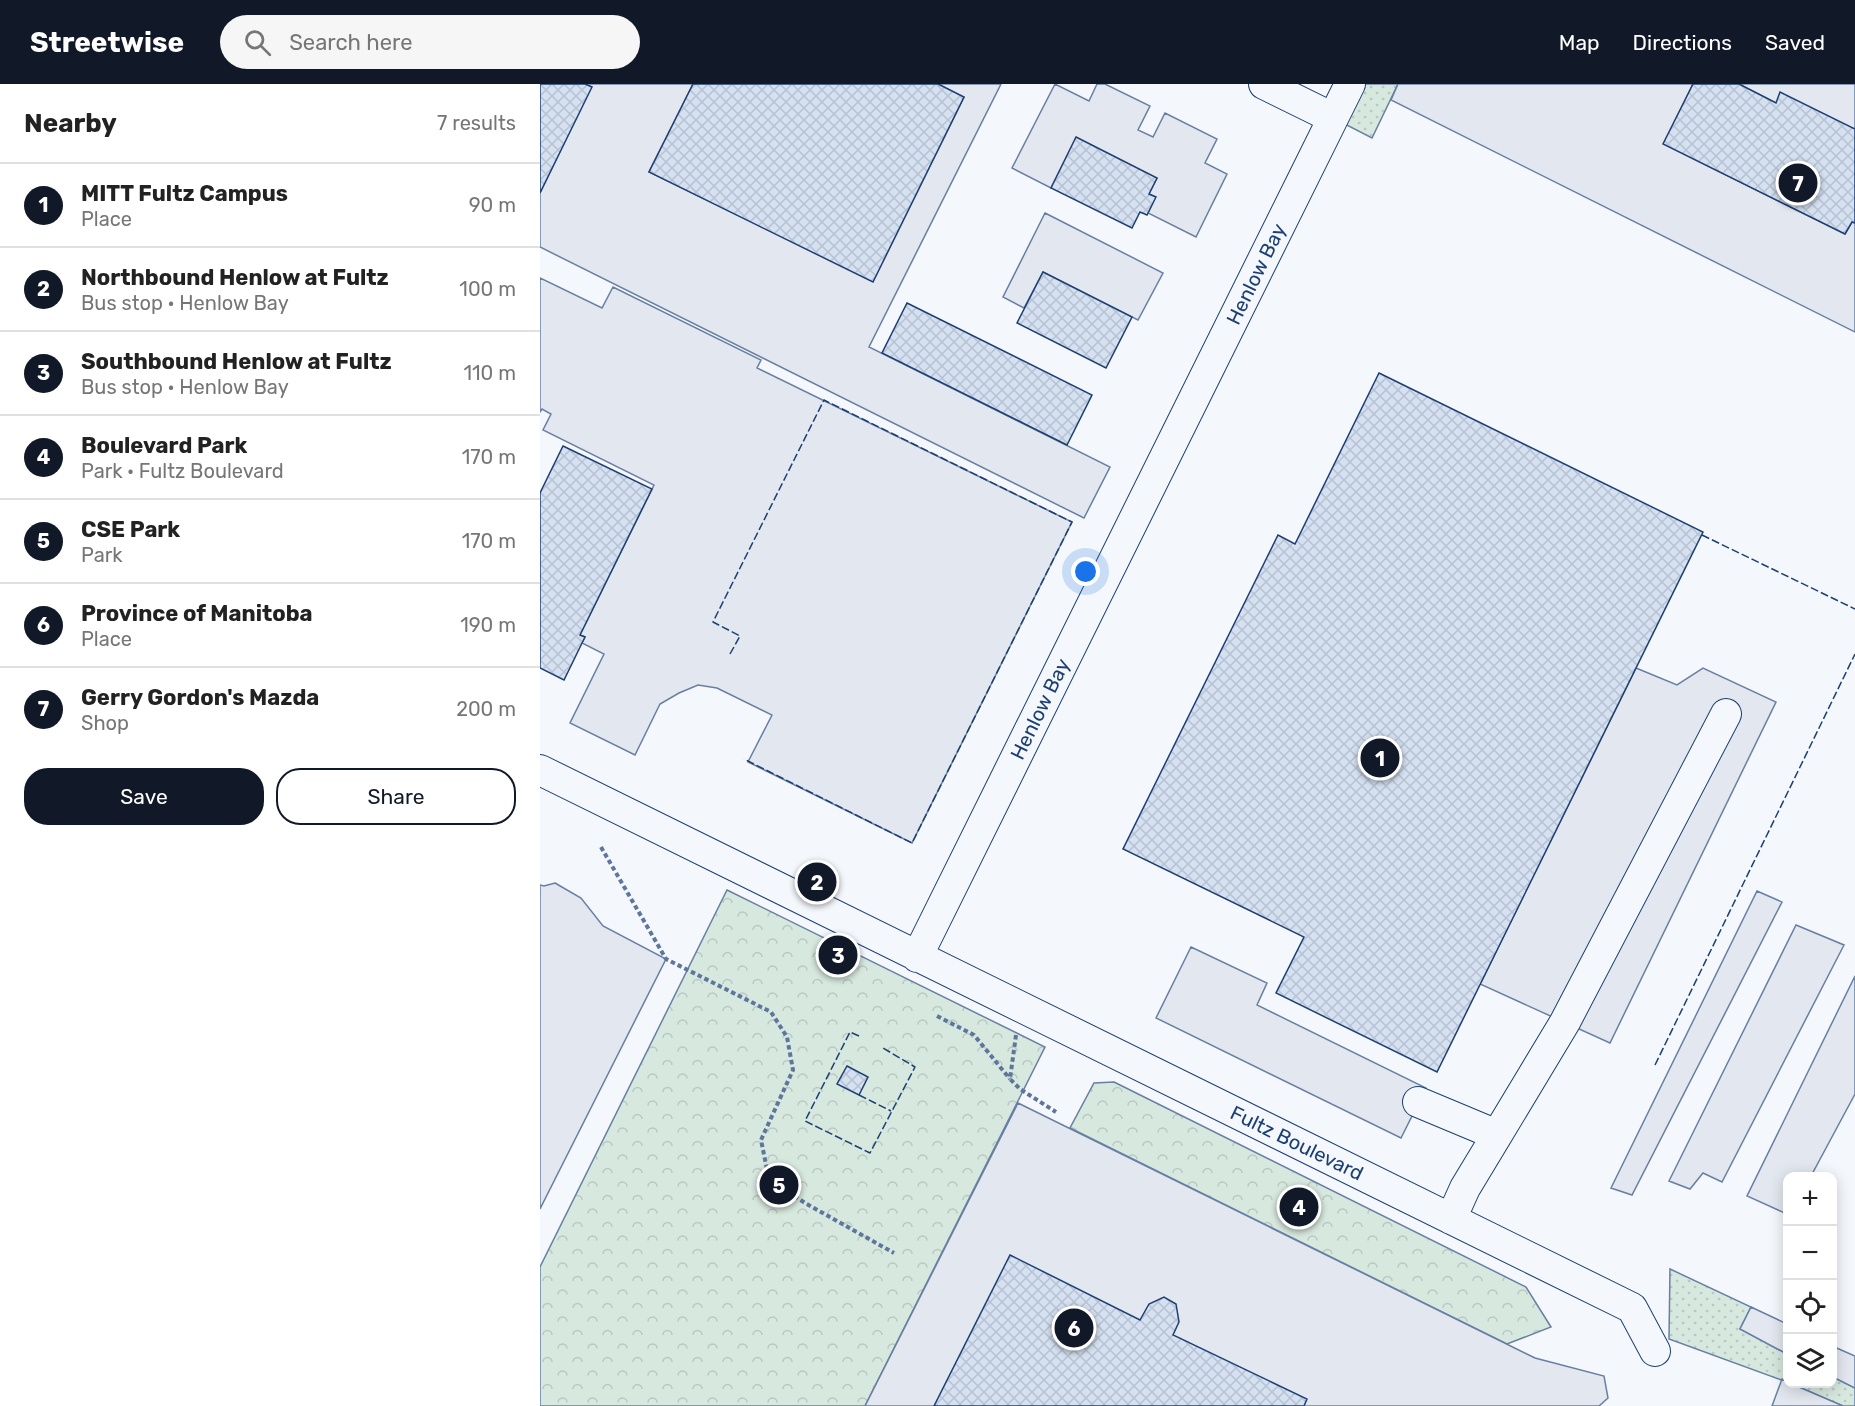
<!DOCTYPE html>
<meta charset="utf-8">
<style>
:root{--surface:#fff;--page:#f6f6f6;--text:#222;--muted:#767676;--line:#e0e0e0;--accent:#111827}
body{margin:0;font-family:Rubik,sans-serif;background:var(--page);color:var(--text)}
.controls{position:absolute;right:18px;bottom:18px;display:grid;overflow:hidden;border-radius:12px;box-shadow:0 3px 15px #0003}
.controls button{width:54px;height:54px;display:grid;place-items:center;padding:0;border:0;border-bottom:2px solid var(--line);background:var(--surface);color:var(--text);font:30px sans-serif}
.you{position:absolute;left:546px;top:488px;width:21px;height:21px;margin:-15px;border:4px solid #fff;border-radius:50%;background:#1a73e8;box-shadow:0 0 0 9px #1a73e833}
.badge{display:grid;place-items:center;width:39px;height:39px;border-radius:50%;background:var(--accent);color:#fff;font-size:20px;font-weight:700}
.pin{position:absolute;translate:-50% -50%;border:3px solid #fff;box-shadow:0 2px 6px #0006}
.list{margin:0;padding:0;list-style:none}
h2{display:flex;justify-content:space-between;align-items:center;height:78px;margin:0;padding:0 24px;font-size:26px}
h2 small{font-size:20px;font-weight:400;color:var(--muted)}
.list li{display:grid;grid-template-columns:39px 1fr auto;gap:18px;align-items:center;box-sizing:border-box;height:84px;padding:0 24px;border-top:2px solid var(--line)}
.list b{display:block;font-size:22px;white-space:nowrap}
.list p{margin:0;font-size:20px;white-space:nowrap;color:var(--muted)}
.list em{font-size:20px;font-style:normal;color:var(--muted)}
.actions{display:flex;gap:12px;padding:18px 24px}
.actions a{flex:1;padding:14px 0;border:2px solid var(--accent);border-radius:24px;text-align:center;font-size:21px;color:var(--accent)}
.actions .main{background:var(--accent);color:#fff}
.icon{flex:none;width:33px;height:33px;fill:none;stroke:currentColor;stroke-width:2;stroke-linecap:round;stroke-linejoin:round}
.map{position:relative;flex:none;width:1315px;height:1322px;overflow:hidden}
header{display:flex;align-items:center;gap:36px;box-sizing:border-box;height:84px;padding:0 30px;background:var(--accent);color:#fff}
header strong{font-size:28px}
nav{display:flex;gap:33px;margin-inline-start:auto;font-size:21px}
.search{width:420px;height:54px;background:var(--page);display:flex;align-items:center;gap:15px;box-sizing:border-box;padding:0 21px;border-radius:33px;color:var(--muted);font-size:22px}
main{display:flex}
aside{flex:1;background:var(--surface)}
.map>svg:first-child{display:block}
</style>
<header>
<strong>Streetwise</strong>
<div class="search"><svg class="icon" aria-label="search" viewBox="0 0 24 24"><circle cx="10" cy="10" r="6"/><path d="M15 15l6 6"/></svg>Search here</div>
<nav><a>Map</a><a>Directions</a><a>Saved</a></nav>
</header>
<main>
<aside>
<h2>Nearby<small>7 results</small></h2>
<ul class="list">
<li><span class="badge">1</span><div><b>MITT Fultz Campus</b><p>Place</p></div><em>90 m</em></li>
<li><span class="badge">2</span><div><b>Northbound Henlow at Fultz</b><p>Bus stop · Henlow Bay</p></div><em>100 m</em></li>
<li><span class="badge">3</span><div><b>Southbound Henlow at Fultz</b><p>Bus stop · Henlow Bay</p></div><em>110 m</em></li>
<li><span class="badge">4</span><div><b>Boulevard Park</b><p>Park · Fultz Boulevard</p></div><em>170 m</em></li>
<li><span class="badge">5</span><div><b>CSE Park</b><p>Park</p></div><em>170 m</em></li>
<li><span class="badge">6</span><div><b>Province of Manitoba</b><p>Place</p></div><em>190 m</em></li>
<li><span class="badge">7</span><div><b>Gerry Gordon's Mazda</b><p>Shop</p></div><em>200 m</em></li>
</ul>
<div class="actions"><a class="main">Save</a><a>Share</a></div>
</aside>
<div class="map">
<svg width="1315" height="1322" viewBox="0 0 1315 1322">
<defs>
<pattern id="grass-dots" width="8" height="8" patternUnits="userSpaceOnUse" patternTransform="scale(1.5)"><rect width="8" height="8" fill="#d7e8df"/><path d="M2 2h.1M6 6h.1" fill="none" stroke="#b8c8c3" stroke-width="1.8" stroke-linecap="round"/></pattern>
<pattern id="park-crowns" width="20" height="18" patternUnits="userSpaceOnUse" patternTransform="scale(1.5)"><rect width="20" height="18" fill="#d7e8df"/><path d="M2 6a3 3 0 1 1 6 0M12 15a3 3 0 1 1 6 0" fill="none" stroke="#b8c8c3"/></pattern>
<pattern id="building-cross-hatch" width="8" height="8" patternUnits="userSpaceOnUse" patternTransform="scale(1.5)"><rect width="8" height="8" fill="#d5e0f0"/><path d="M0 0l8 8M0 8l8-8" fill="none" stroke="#b6c1d1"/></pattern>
</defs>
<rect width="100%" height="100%" fill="#f4f7fb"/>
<!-- grass -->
<path fill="url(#grass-dots)" stroke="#687fa3" stroke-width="1.5" d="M 810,0 L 858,0 L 832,54 L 793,34 Z
M 1130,1185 L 1211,1223 L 1200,1245 L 1247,1270 L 1247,1298 L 1129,1255 Z
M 1293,1293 L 1315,1304 L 1315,1322 L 1303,1322 L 1252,1300 L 1292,1300 Z"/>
<!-- park -->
<path fill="url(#park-crowns)" stroke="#687fa3" stroke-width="1.5" d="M 187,806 L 505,963 L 325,1322 L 0,1322 L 0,1183 Z
M 574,998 L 986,1203 L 1011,1243 L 967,1260 L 530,1044 L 554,999 Z"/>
<!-- parking -->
<path fill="#e3e8f0" stroke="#687fa3" stroke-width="1.5" d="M 45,0 L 153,0 L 109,88 L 333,197 L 424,13 L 398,0 L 461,0 L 329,263 L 570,383 L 544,434 L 0,163 L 0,109 L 51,3 Z
M 515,0 L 549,17 L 557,0 L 565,0 L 610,22 L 598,46 L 613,53 L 625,29 L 677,55 L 665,79 L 687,90 L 656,153 L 608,129 L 615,113 L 609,110 L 617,94 L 537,54 L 511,104 L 472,84 Z
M 858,0 L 1153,0 L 1124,60 L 1305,150 L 1312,138 L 1315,139 L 1315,248 L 851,16 Z
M 1199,0 L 1315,0 L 1315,45 L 1236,19 Z
M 505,129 L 623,189 L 598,236 L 503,188 L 484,224 L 463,213 Z
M 0,194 L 62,224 L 73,203 L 221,276 L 217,284 L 532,438 L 372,759 L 208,678 L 232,631 L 177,604 L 158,601 L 139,609 L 120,620 L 95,671 L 30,639 L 64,570 L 42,559 L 45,553 L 40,551 L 114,401 L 3,346 L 11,330 L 2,325 L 0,328 Z
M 1096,584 L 1137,601 L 1163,584 L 1236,618 L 1070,959 L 940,900 Z
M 15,799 L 41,814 L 63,842 L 126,875 L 0,1125 L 0,801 L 4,802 Z
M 1217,807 L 1242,818 L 1092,1111 L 1071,1104 Z
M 1256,841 L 1304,861 L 1182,1098 L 1163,1089 L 1150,1105 L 1129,1097 Z
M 651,863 L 727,899 L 717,921 L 886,1004 L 861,1054 L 616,934 Z
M 1315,892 L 1315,1010 L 1271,1092 L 1248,1092 L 1247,1130 L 1207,1112 Z
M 478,1019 L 995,1274 L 1064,1292 L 1068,1314 L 1059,1322 L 325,1322 Z
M 1211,1223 L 1247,1240 L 1247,1270 L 1200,1245 Z
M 1292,1262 L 1315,1272 L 1315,1304 L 1293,1293 Z
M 1242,1295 L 1247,1298 L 1248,1300 L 1252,1300 L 1303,1322 L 1232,1322 Z"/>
<!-- building -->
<path fill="url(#building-cross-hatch)" stroke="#1d3f73" stroke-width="1.5" d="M 0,0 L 45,0 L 52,3 L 0,109 Z
M 153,0 L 398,0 L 424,13 L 333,198 L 109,88 Z
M 1153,0 L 1199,0 L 1236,19 L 1240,8 L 1315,45 L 1315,139 L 1312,138 L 1305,150 L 1123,60 Z
M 536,53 L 617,94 L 609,110 L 616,113 L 607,131 L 600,128 L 592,144 L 511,104 Z
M 503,188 L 592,233 L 566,284 L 477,239 Z
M 367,219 L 552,311 L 527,361 L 342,269 Z
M 839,289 L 1163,448 L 897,988 L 736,909 L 764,853 L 583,765 L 738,451 L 755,460 Z
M 23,362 L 112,405 L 40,551 L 45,553 L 24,596 L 0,584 L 0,409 Z
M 307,982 L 328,993 L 319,1011 L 297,1000 Z
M 470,1171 L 600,1236 L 609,1220 L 624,1213 L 636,1220 L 639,1238 L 633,1251 L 767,1315 L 764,1322 L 394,1322 Z"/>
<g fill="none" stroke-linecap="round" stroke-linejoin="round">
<!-- minor casing -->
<g stroke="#1d3f73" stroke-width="32">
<path id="minor" d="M 724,0 L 793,34
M 0,686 L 1092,1224 L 1115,1267
M 377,873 L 810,0
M 878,1018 L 957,1051 L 925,1104 L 911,1135
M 957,1051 L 1025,938 L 1186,630"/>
</g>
<!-- path -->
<path stroke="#5e769c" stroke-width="4" stroke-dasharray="4.5 3" stroke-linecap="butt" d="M 61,763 L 126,875 L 231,928 L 247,953 L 253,986 L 221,1056 L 229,1095 L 265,1119 L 354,1169
M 397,932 L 434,951 L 470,995
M 476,951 L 470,995 L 480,1005 L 516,1028"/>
<!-- minor -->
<use href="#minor" stroke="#f4f7fb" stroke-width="30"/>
<!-- fence -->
<path stroke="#1d3f73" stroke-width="1.5" stroke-dasharray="8 3" stroke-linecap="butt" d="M 1162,451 L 1315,525
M 190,570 L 200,552 L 173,538 L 284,316 L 532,438 L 372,759 L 204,675
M 319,952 L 310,948 L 265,1037 L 330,1069 L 375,983 L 343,964
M 1115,981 L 1315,570
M 319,1011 L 351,1027"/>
</g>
<g text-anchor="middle" stroke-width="4.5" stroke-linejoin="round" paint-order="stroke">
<!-- street labels -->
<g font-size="20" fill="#1d3f73" stroke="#f4f7fb">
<text transform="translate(716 190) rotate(-64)" y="7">Henlow Bay</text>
<text transform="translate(500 625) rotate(-64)" y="7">Henlow Bay</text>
<text transform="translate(757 1059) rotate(26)" y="7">Fultz Boulevard</text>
</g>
</g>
</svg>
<div class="controls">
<button>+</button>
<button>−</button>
<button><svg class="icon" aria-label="locate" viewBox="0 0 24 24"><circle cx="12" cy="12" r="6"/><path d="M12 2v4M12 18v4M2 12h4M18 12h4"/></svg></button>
<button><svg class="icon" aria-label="layers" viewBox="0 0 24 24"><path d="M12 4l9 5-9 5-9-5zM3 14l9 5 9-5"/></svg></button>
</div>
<div class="you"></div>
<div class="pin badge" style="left:840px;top:674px">1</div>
<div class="pin badge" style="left:277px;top:798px">2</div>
<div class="pin badge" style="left:298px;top:871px">3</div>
<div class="pin badge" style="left:759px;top:1123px">4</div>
<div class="pin badge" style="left:239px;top:1101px">5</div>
<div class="pin badge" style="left:534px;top:1244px">6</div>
<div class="pin badge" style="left:1258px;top:99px">7</div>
</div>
</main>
